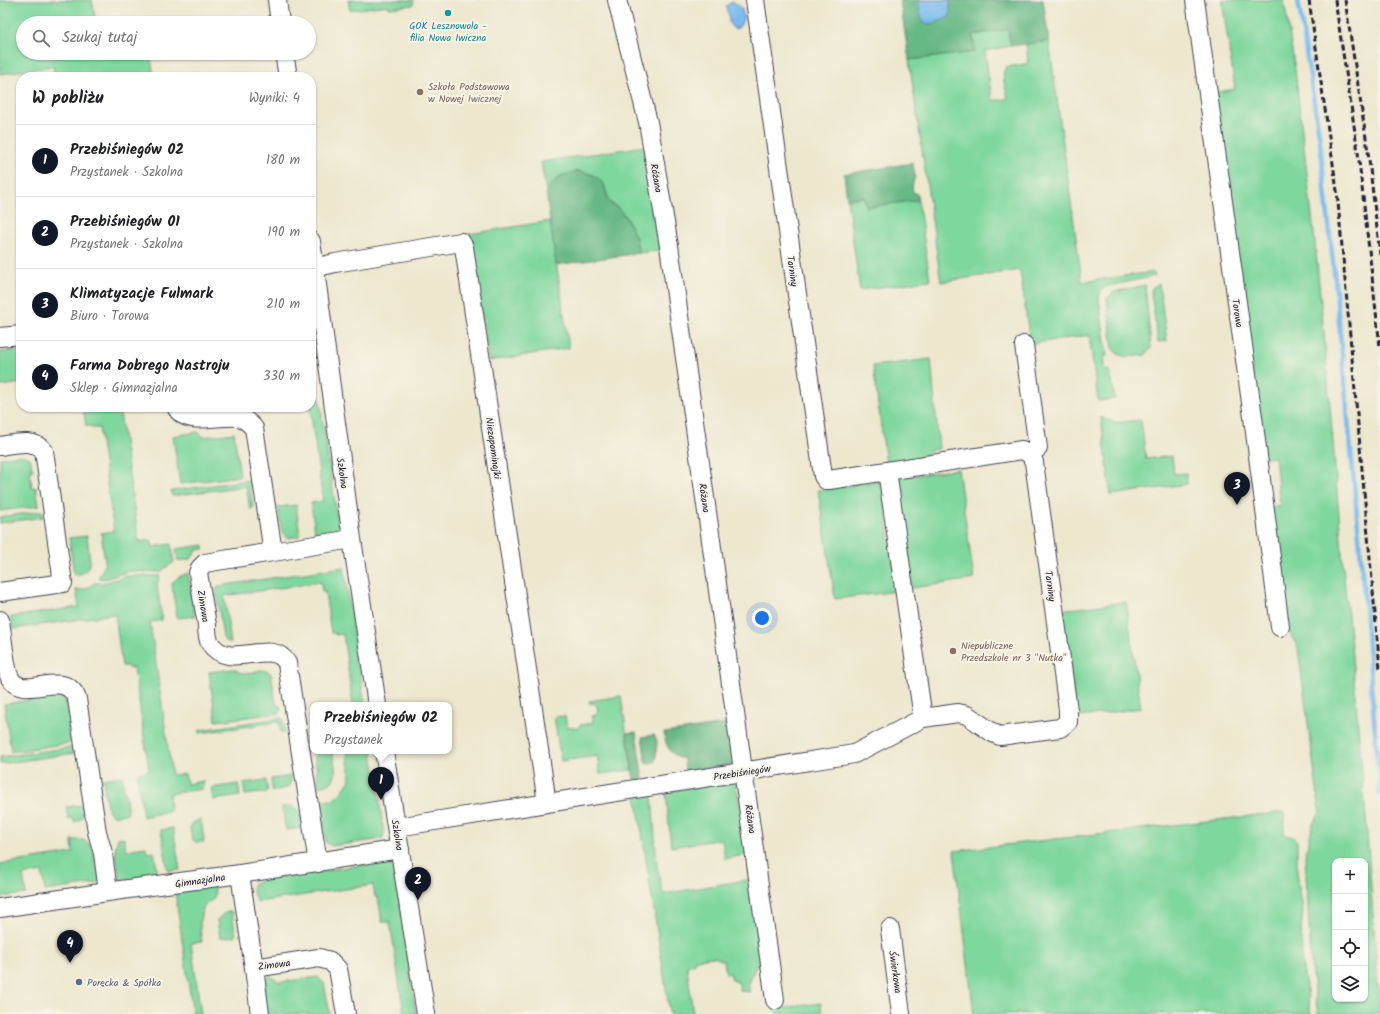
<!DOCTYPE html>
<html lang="pl">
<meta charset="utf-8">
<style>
:root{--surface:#fff;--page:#f6f6f6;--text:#202124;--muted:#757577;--line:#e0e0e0;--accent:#111827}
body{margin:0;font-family:Kalam,sans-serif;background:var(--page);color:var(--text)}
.controls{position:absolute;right:12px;bottom:12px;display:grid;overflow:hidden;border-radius:8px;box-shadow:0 1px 3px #0004}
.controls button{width:36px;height:36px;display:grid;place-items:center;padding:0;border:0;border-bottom:1px solid var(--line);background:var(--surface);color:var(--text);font:20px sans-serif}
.you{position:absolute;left:762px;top:618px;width:14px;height:14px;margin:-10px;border:3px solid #fff;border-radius:50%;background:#1a73e8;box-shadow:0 0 0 6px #1a73e833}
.badge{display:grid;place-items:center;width:26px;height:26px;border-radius:50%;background:var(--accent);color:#fff;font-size:13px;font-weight:700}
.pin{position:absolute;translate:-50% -33px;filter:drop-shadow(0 1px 2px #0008)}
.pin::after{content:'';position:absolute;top:21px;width:14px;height:12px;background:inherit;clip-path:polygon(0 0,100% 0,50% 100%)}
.popup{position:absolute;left:310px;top:702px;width:142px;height:52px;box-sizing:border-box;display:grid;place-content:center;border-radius:8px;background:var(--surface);filter:drop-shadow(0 1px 3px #0005);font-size:13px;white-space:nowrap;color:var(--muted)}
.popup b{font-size:15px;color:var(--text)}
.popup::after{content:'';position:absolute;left:50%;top:100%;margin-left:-8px;border:8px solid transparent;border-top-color:var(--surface)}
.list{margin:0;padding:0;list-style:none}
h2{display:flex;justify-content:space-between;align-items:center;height:52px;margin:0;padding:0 16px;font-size:17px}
h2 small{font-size:13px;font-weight:400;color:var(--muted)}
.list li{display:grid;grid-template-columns:26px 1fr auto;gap:12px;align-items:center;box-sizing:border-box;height:72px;padding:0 16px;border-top:1px solid var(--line)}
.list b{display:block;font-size:15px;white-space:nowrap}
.list p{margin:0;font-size:13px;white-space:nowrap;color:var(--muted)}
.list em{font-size:13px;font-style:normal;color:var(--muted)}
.icon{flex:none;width:22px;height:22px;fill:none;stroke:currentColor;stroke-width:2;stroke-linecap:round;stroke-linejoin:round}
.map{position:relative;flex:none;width:1380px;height:1014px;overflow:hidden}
.search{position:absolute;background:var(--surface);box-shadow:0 1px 3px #0004;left:16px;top:16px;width:300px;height:44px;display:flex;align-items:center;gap:10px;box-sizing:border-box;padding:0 14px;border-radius:22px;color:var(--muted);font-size:15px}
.panel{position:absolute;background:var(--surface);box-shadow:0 1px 3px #0004;left:16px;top:72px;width:300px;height:340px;border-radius:16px}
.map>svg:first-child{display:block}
</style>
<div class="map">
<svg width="1380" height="1014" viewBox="0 0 1380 1014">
<rect width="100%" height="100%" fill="#f7f3e8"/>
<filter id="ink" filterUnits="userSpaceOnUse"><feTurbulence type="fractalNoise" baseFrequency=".025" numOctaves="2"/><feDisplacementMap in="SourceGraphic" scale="8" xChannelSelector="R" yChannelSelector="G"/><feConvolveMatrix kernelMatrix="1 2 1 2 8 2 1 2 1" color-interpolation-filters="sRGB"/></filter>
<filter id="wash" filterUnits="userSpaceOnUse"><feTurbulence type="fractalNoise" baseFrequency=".012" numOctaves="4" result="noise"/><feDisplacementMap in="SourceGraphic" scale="16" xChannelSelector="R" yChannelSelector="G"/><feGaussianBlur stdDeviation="0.9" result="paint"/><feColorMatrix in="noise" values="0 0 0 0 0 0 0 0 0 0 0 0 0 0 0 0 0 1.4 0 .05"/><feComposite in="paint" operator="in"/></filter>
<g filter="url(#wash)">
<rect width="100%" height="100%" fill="#ede7cd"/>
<!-- green -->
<path fill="#7ed79c" stroke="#507c6c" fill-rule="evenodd" d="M 0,0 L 92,0 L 96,23 L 23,23 L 23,53 L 150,53 L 154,77 L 55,77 L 53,66 L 0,74 Z
M 348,0 L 414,0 L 413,5 L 389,8 L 388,5 L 350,10 Z
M 1222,0 L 1284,0 L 1295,70 L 1314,234 L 1324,334 L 1345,588 L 1351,645 L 1366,818 L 1380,1014 L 1318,1014 L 1312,976 L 1305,856 L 1313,824 L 1320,813 L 1298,648 L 1287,628 L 1271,507 L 1280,505 L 1275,457 L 1264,458 L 1213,93 L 1235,89 ZM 1335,861 L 1365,861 L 1365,999 L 1335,999 Z
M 1008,29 L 1011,46 L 985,51 L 992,100 L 1002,100 L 1008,98 C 1006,89 1000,75 1006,67 L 1026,64 L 1028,62 L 1026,44 L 1049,41 L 1082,282 L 1154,272 L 1155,276 L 1105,287 L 1100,292 L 1099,299 L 1107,356 L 1103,357 L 1105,371 L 1110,370 L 1115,399 L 1098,401 L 1089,335 L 1030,344 L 1020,270 L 941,282 L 909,60 L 975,52 L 972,35 Z
M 644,146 L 661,250 L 639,253 C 636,239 630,219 619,209 C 616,206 612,204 609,202 L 604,184 L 594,175 L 578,171 L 560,176 L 546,191 L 541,162 Z
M 864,197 L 866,207 L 918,200 L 930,280 L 860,290 L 847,199 Z
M 550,221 L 569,348 L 489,361 L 469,234 Z
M 1159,283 L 1167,341 L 1158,342 L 1151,293 L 1152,288 Z
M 1145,285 L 1151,348 L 1145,355 C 1133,356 1121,360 1113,349 L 1107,299 L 1114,292 Z
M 311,340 L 338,525 L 337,529 L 315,532 L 311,503 L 323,501 L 310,407 Z
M 21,350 L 21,383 L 0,386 L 0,352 Z
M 931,359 L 939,449 L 931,450 L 923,458 L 886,463 L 873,366 Z
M 83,407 L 119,407 L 139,542 L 151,540 L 153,547 L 171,544 L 174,562 L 164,569 L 161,572 L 130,571 L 104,579 L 98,578 L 104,567 L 105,561 L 101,533 L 114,531 L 99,428 L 92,428 L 92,426 L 86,426 Z
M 1101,417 C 1118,426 1123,421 1141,420 L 1146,459 L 1172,456 L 1174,474 L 1186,473 L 1187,484 L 1111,495 Z
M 198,432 L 204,437 L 234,433 L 240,476 L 180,484 L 173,436 Z
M 20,455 L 30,458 L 33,471 L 30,472 L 32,488 L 36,487 L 39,506 L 0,511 L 0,458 Z
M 958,469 L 974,579 L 912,588 L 895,478 Z
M 249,480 L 253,508 L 250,509 L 246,486 L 172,496 L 171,491 Z
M 882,480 L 897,591 L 835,599 L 818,490 Z
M 296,505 L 300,536 L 288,538 L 282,533 L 278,507 Z
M 42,511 L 43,517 L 0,523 L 0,517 Z
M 87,536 L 90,562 C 88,571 83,574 74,575 L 69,538 Z
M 204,545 L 204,549 L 196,550 L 191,559 L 178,561 L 176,549 Z
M 344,567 L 365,705 L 353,705 L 343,634 L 335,635 L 336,633 L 331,633 L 325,592 L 322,592 L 321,582 L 224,596 L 231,643 L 225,641 L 223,637 L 216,590 L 219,586 Z
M 188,573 L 195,616 L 177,618 L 172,584 C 176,577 181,576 188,573 Z
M 128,576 L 160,576 L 157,585 L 162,620 L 150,622 L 172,775 L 185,774 L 187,784 L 203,781 L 203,786 L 202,789 L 169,794 L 170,811 L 143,817 L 137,774 L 149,770 L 134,668 L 128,668 L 127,666 L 122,666 L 115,614 L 13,629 L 11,617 L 79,607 L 76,590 L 86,589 L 94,583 L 103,583 Z
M 1126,602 L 1141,708 L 1080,717 L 1076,713 L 1061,610 Z
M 234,669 C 236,670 240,673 243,673 C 253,675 262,665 271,674 L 276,704 L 281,707 L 280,713 L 216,721 L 209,672 Z
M 60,696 L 66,700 L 67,703 L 73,736 L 69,743 L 11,752 L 4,704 Z
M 621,696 L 632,770 L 600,774 L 597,756 L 561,761 L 554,717 L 565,716 L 567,727 C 571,727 574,729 578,728 L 580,725 L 593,723 L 592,716 L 596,715 L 598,712 L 597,706 L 594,703 L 590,704 L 589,701 Z
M 279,718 L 283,719 L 285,732 L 281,732 L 279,722 L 200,733 L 200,730 Z
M 74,747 L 75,753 L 0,764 L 0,757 Z
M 314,751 L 332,751 C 335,769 342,783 319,787 Z
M 347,751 L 372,751 L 384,833 L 382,839 L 332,846 L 326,843 L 321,801 L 333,800 L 340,794 L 349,782 L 350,777 Z
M 122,776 L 128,813 C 123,814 116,817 111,814 C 106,810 104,786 103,779 Z
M 291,776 L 291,782 L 287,788 L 272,791 L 271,779 Z
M 735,779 L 749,854 L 725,859 L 722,839 L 671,847 L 666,792 Z
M 266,780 L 268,792 L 245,795 L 243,783 Z
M 238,784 L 240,796 L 213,800 L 211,788 Z
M 636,795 L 652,795 L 657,866 L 663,894 L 752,879 L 762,955 L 748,983 L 750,992 L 740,991 L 739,983 L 732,980 L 730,973 L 726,974 L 724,961 L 714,957 L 695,959 L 695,963 L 687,966 L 693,1014 L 670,1014 Z
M 83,805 C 84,814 83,820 74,822 L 73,818 L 68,819 L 66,807 Z
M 290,806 C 303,811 302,815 304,828 L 286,830 L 282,807 Z
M 1284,812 L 1284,834 L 1293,837 L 1297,841 L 1297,872 L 1303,910 L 1301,928 L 1302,964 L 1311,1014 L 974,1014 L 954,851 Z
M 201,819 L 204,842 L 196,842 L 192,839 L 190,828 L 192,823 Z
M 173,828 L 180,870 L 168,871 L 161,830 Z
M 122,837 L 124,838 L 126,850 L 146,847 L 147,853 L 154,852 L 158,875 L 120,880 L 115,849 L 118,838 Z
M 72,840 L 83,840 L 92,846 L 100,883 L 45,891 L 42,872 L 23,875 L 26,894 L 0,897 L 0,864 L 73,853 Z
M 382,862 C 389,862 392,865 395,871 L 416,1014 L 404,1014 L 390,922 L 382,922 L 378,897 L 375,897 L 373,885 L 257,902 L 252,890 L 254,884 L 261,880 Z
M 214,886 C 217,904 211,896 204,907 C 198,917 200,931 202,942 L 191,943 L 201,1014 L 193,1014 L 175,892 Z
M 231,911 L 232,913 L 236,936 L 220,938 L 217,920 L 223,914 Z
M 271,976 L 279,982 L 318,977 L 324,983 L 330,1014 L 264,1014 L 259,979 Z
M 821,1003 L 822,1014 L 777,1014 L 776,1009 Z"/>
<!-- forest -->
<path fill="#66b884" stroke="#446d60" d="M 900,0 L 1043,0 L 1049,41 L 1011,46 L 1008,29 L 973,35 L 975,52 L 909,60 Z
M 913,163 L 915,178 C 912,183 912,187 913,192 L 917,194 L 918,200 L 866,207 L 864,197 L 847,199 L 844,174 Z
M 578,171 C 602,177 602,178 609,202 L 620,210 L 628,222 L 636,238 L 639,253 L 556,265 L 546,191 L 560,176 Z
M 731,723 L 737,764 L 685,772 L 684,759 C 671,757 665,745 664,733 Z
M 636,732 L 643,779 L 634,781 L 627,733 Z
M 654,735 L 657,741 L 656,759 L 654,762 L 646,764 L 642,737 Z"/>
<!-- water -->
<path fill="#7abbef" stroke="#4e6e95" d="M 919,0 L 950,0 L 950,17 L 932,24 L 923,23 L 919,9 Z
M 732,2 C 744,4 747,20 738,28 L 734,29 L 729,23 L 729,14 L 727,12 L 726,6 Z"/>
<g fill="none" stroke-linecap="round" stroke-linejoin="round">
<!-- stream -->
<path stroke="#7abbef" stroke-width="4.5" d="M 1298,0 L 1319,134 L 1335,280 L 1362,569 L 1380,794"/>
</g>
</g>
<g filter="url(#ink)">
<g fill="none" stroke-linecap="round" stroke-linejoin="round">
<!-- minor casing -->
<g stroke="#404051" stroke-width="20">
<path id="minor" d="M 277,0 L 280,23
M 617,0 L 648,122 L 669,246 L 708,519 L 775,1000
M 1195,0 L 1253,417 L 1280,627
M 284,53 L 288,77
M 311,241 L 352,539 L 377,705
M 314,268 L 335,263 L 461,242 L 464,247 L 547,803
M 0,337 L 21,335
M 1024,345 L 1038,448 L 1030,454
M 176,407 C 187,429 223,412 242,418 C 246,420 250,424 254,428 L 273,552 L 205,563 L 200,568 L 198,573 C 201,590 204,607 207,625 C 207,630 207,638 210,643 C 229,673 272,636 287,663 L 318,863
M 0,446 C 14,444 34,438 44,451 L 63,583 L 0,592
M 887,471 L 923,718
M 273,552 L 352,539
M 0,620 C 2,633 5,668 10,678 C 23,703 65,666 77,699 L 97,832 L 103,853 L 108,892
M 384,751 L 426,1014
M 397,827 L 854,754 L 923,718 L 958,713 L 967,715 L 993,733 L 1000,736 L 1060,728 L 1068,722 L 1068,710 L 1034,462 L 1030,454 L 1022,450 L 829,480 L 826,480 L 823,476 L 755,0
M 240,874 L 254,968 L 319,958 L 330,961 L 338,969 L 346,1014
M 0,908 L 121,890 L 240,874 L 400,849
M 890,929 L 901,1014
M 254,968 L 260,1014"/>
</g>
<!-- minor -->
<use href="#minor" stroke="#fff" stroke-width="18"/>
<!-- rail -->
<path stroke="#22223b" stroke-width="3" stroke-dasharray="6 3" stroke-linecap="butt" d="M 1309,0 L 1337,191 L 1380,669
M 1335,0 L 1358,152 L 1380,347
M 1345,0 L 1368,151 L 1380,255"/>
</g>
</g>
<!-- markers -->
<circle fill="#0f9aa8" stroke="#f7f3e8" stroke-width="1.5" cx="448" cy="13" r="4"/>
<g fill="#8d6e63" stroke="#f7f3e8" stroke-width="1.5">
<circle cx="420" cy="92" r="4"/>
<circle cx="953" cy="651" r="4"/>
</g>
<circle fill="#5c6f8a" stroke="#f7f3e8" stroke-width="1.5" cx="79" cy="982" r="4"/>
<g text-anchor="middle" stroke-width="4" stroke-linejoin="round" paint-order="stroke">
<!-- culture labels -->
<g font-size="10" fill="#0d838f" stroke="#f7f3e8">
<text x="448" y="29">GOK Lesznowola -<tspan x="448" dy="12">filia Nowa Iwiczna</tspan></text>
</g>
<!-- education labels -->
<g font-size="10" fill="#785e54" stroke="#f7f3e8" text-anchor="start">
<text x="428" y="90">Szkoła Podstawowa<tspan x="428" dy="12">w Nowej Iwicznej</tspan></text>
<text x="961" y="649">Niepubliczne<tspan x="961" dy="12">Przedszkole nr 3 "Nutka"</tspan></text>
</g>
<!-- street labels -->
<g font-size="10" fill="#22223b" stroke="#f7f3e8">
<text transform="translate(657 178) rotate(80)" y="4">Różana</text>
<text transform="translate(793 271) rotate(82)" y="4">Tarniny</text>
<text transform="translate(1238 313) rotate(82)" y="4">Torowa</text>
<text transform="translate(494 448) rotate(82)" y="4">Niezapominajki</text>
<text transform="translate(343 473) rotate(82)" y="4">Szkolna</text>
<text transform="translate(705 498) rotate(82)" y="4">Różana</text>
<text transform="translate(1051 586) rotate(82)" y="4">Tarniny</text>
<text transform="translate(204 606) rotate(81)" y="4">Zimowa</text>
<text transform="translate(742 772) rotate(-9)" y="4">Przebiśniegów</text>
<text transform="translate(751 819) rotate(82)" y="4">Różana</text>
<text transform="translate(398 835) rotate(81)" y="4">Szkolna</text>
<text transform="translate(200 880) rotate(-8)" y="4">Gimnazjalna</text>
<text transform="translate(274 964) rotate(-7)" y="4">Zimowa</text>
<text transform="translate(896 972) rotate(82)" y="4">Świerkowa</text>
</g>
<!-- service labels -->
<g font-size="10" fill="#4e5e75" stroke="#f7f3e8" text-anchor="start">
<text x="87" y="986">Poręcka &amp; Spółka</text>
</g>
</g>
</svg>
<div class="controls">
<button>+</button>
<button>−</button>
<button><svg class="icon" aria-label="locate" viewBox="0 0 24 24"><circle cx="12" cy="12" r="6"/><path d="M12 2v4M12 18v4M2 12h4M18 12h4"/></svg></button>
<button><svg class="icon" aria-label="layers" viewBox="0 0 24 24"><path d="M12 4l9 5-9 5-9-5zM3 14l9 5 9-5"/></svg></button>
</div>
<div class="you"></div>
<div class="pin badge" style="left:381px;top:800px">1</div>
<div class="popup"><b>Przebiśniegów 02</b>Przystanek</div>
<div class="pin badge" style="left:418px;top:900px">2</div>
<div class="pin badge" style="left:1237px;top:505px">3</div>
<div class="pin badge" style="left:70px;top:963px">4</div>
<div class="search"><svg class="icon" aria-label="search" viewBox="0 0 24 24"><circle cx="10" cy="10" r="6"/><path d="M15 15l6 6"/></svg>Szukaj tutaj</div>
<section class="panel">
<h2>W pobliżu<small>Wyniki: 4</small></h2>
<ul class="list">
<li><span class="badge">1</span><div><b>Przebiśniegów 02</b><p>Przystanek · Szkolna</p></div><em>180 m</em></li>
<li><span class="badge">2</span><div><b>Przebiśniegów 01</b><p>Przystanek · Szkolna</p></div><em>190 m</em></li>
<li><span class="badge">3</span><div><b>Klimatyzacje Fulmark</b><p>Biuro · Torowa</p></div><em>210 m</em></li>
<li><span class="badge">4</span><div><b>Farma Dobrego Nastroju</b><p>Sklep · Gimnazjalna</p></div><em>330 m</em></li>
</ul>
</section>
</div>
